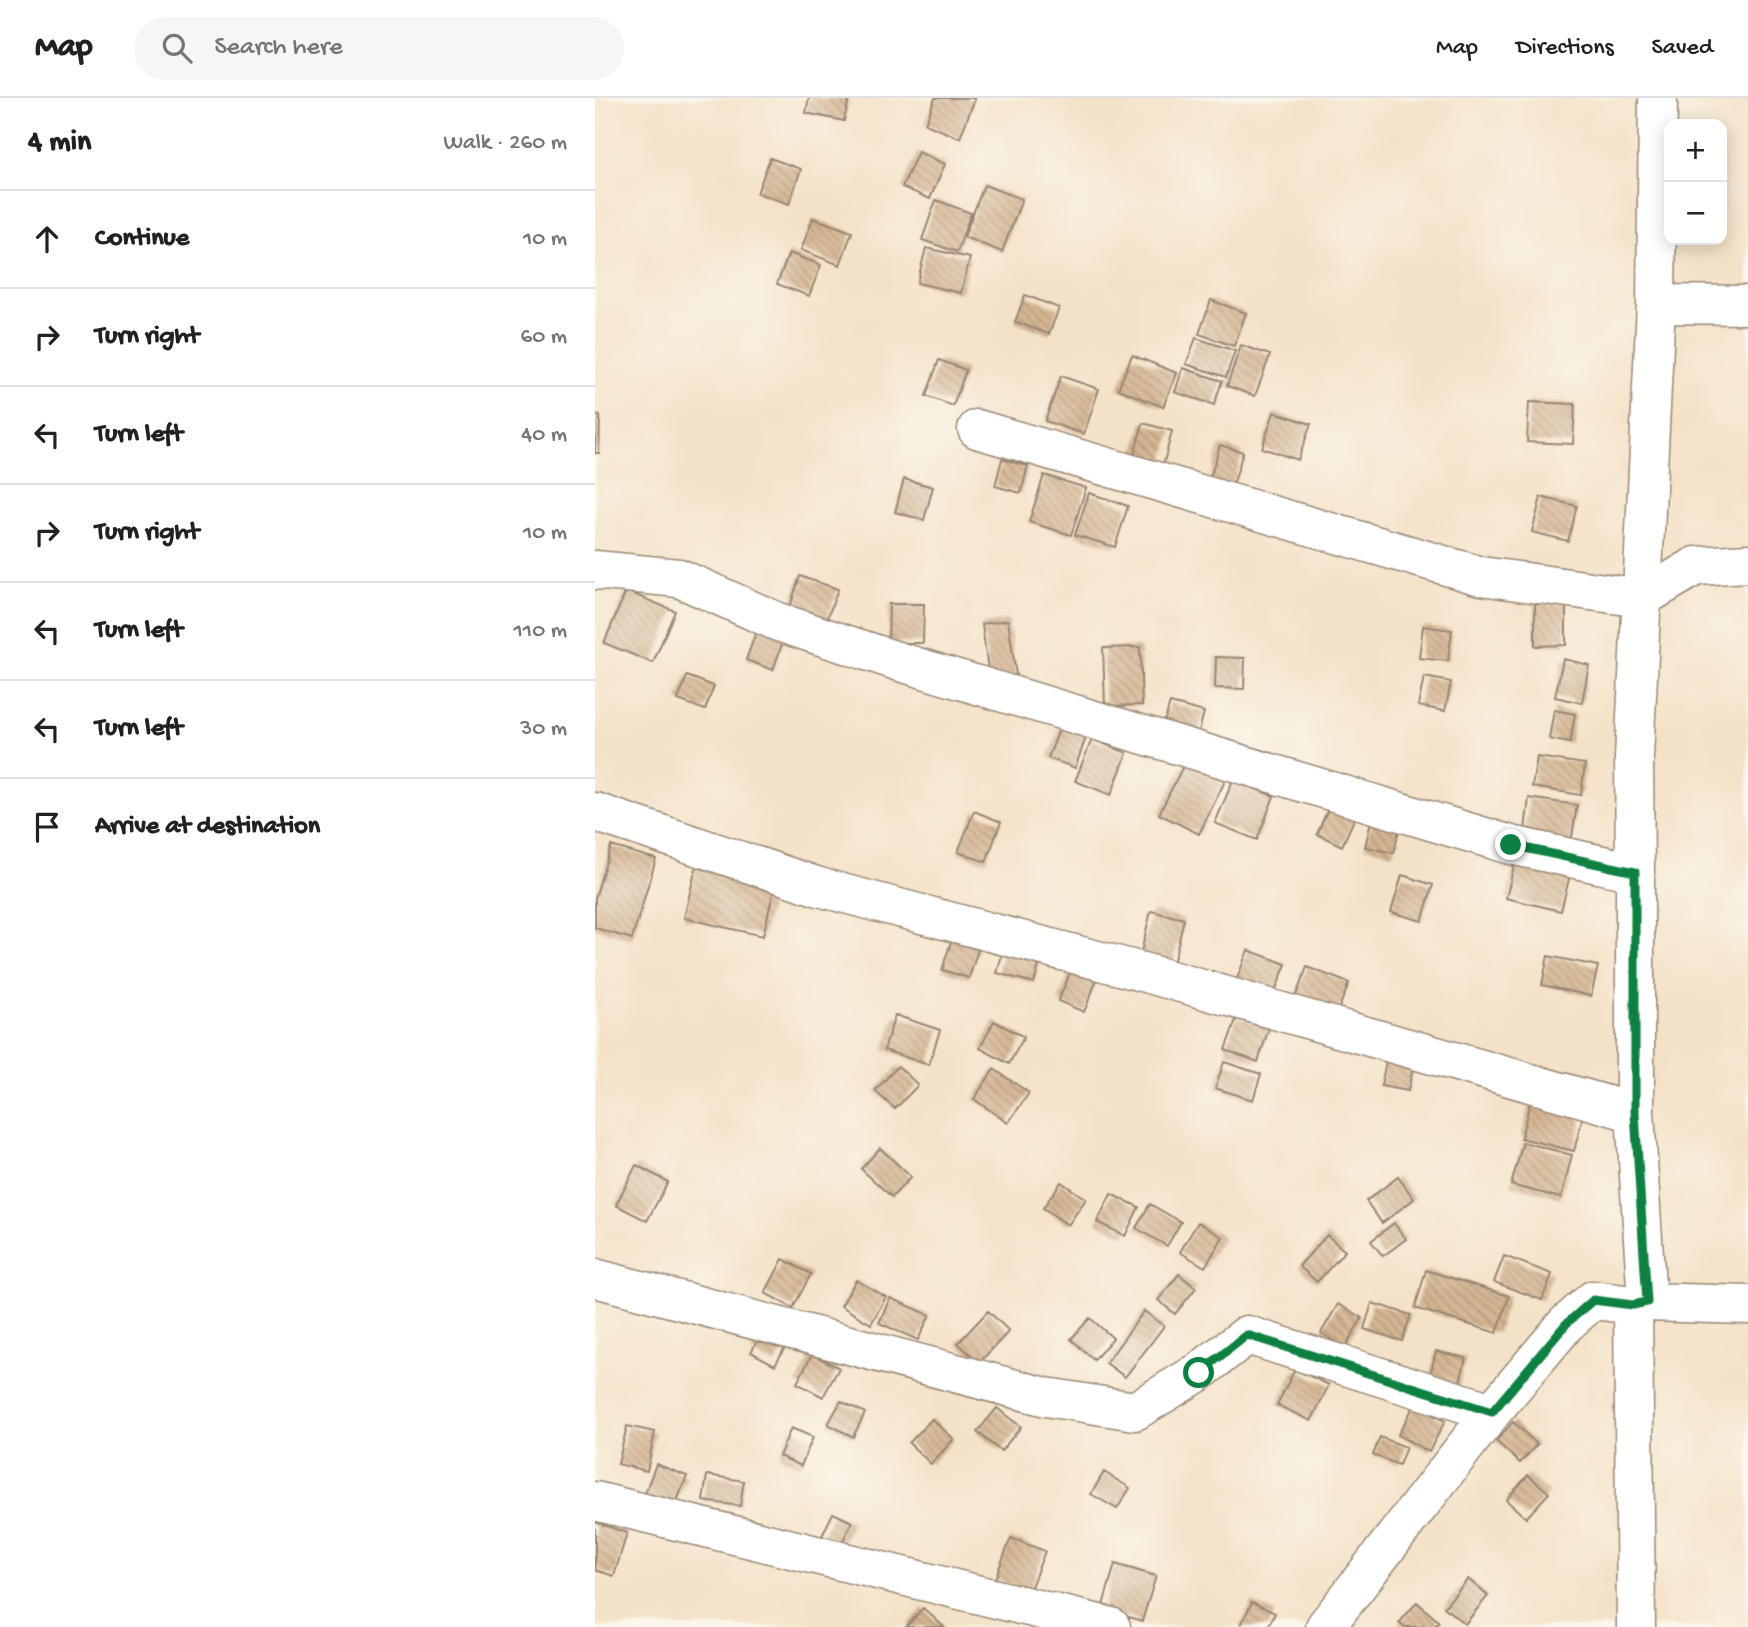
<!DOCTYPE html>
<meta charset="utf-8">
<style>
:root{--surface:#fff;--page:#f6f6f6;--text:#202124;--muted:#757577;--line:#e0e0e0}
body{margin:0;font-family:"Gochi Hand",sans-serif;background:var(--page);color:var(--text)}
.controls{position:absolute;right:21px;top:21px;display:grid;overflow:hidden;border-radius:14px;box-shadow:0 4px 18px #0003}
.controls button{width:63px;height:63px;display:grid;place-items:center;padding:0;border:0;border-bottom:2px solid var(--line);background:var(--surface);color:var(--text);font:35px sans-serif}
.stop{position:absolute;width:21px;height:21px;margin:-16px;border:5px solid #0b8043;border-radius:50%;background:#fff}
.stop.end{background:#0b8043;border-color:#fff;box-shadow:0 2px 7px #0008}
.list{margin:0;padding:0;list-style:none}
h2{display:flex;justify-content:space-between;align-items:center;height:91px;margin:0;padding:0 28px;font-size:30px}
h2 small{font-size:23px;font-weight:400;color:var(--muted)}
.list li{display:grid;grid-template-columns:46px 1fr auto;gap:21px;align-items:center;box-sizing:border-box;height:98px;padding:0 28px;border-top:2px solid var(--line)}
.list b{display:block;font-size:26px;white-space:nowrap}
.list em{font-size:23px;font-style:normal;color:var(--muted)}
.icon{flex:none;width:38px;height:38px;fill:none;stroke:currentColor;stroke-width:2;stroke-linecap:round;stroke-linejoin:round}
.map{position:relative;flex:none;width:1153px;height:1529px;overflow:hidden}
header{display:flex;align-items:center;gap:42px;box-sizing:border-box;height:98px;padding:0 35px;background:var(--surface);border-bottom:2px solid var(--line)}
header strong{font-size:33px}
nav{display:flex;gap:38px;margin-inline-start:auto;font-size:24px}
.search{width:490px;height:63px;background:var(--page);display:flex;align-items:center;gap:18px;box-sizing:border-box;padding:0 24px;border-radius:38px;color:var(--muted);font-size:26px}
main{display:flex}
aside{flex:1;background:var(--surface)}
.map>svg:first-child{display:block}
</style>
<header>
<strong>Map</strong>
<div class="search"><svg class="icon" aria-label="search" viewBox="0 0 24 24"><circle cx="10" cy="10" r="6"/><path d="M15 15l6 6"/></svg>Search here</div>
<nav><a>Map</a><a>Directions</a><a>Saved</a></nav>
</header>
<main>
<aside>
<h2>4 min<small>Walk · 260 m</small></h2>
<ul class="list">
<li><svg class="icon" aria-label="ahead" viewBox="0 0 24 24"><path d="M12 20V5M6 11l6-6 6 6"/></svg><div><b>Continue</b></div><em>10 m</em></li>
<li><svg class="icon" aria-label="right" viewBox="0 0 24 24"><path d="M7 20v-9h11M14 6l5 5-5 5"/></svg><div><b>Turn right</b></div><em>60 m</em></li>
<li><svg class="icon" aria-label="left" viewBox="0 0 24 24"><path d="M17 20v-9H6M10 6l-5 5 5 5"/></svg><div><b>Turn left</b></div><em>40 m</em></li>
<li><svg class="icon" aria-label="right" viewBox="0 0 24 24"><path d="M7 20v-9h11M14 6l5 5-5 5"/></svg><div><b>Turn right</b></div><em>10 m</em></li>
<li><svg class="icon" aria-label="left" viewBox="0 0 24 24"><path d="M17 20v-9H6M10 6l-5 5 5 5"/></svg><div><b>Turn left</b></div><em>110 m</em></li>
<li><svg class="icon" aria-label="left" viewBox="0 0 24 24"><path d="M17 20v-9H6M10 6l-5 5 5 5"/></svg><div><b>Turn left</b></div><em>30 m</em></li>
<li><svg class="icon" aria-label="arrive" viewBox="0 0 24 24"><path d="M6 21V4h12l-3 4 3 4H6"/></svg><div><b>Arrive at destination</b></div></li>
</ul>
</aside>
<div class="map">
<svg width="1153" height="1529" viewBox="0 0 1153 1529">
<defs>
<pattern id="building-back-hatch" width="6" height="6" patternUnits="userSpaceOnUse" patternTransform="scale(1.75)"><rect width="6" height="6" fill="#d6b693"/><path d="M-1 5l2 2M0 0l6 6M5-1l2 2" fill="none" stroke="#af9477"/></pattern>
</defs>
<rect width="100%" height="100%" fill="#fbf7ec"/>
<filter id="ink" filterUnits="userSpaceOnUse"><feTurbulence type="fractalNoise" baseFrequency=".0143" numOctaves="2"/><feDisplacementMap in="SourceGraphic" scale="14" xChannelSelector="R" yChannelSelector="G"/><feConvolveMatrix kernelMatrix="1 2 1 2 8 2 1 2 1" color-interpolation-filters="sRGB"/></filter>
<filter id="wash" filterUnits="userSpaceOnUse"><feTurbulence type="fractalNoise" baseFrequency=".00686" numOctaves="4" result="noise"/><feDisplacementMap in="SourceGraphic" scale="28" xChannelSelector="R" yChannelSelector="G"/><feGaussianBlur stdDeviation="1.57" result="paint"/><feColorMatrix in="noise" values="0 0 0 0 0 0 0 0 0 0 0 0 0 0 0 0 0 1.4 0 .05"/><feComposite in="paint" operator="in"/></filter>
<g filter="url(#wash)">
<rect width="100%" height="100%" fill="#f4e2c8"/>
<g id="blocks">
<!-- building -->
<path fill="url(#building-back-hatch)" d="M 214,0 L 254,0 L 249,23 L 211,15 Z
M 340,0 L 380,0 L 365,40 L 330,26 Z
M 323,54 L 350,66 L 335,101 L 307,89 Z
M 175,60 L 206,71 L 194,106 L 162,95 Z
M 389,87 L 427,101 L 407,154 L 369,139 Z
M 341,102 L 376,115 L 362,154 L 327,142 Z
M 218,120 L 257,134 L 245,167 L 206,152 Z
M 331,150 L 375,160 L 366,195 L 322,185 Z
M 194,155 L 226,167 L 214,198 L 182,186 Z
M 430,197 L 464,210 L 454,236 L 420,224 Z
M 616,202 L 651,215 L 639,248 L 604,236 Z
M 601,240 L 640,253 L 631,279 L 591,266 Z
M 646,247 L 675,257 L 660,298 L 632,288 Z
M 537,257 L 582,275 L 568,309 L 523,291 Z
M 344,262 L 371,272 L 358,308 L 331,298 Z
M 588,270 L 627,283 L 619,307 L 580,294 Z
M 466,278 L 504,291 L 489,336 L 450,323 Z
M 934,304 L 980,306 L 978,346 L 932,344 Z
M 679,314 L 716,326 L 703,362 L 667,350 Z
M 0,317 L 5,318 L 4,355 L 0,355 Z
M 548,325 L 577,333 L 568,368 L 538,360 Z
M 625,347 L 648,354 L 636,395 L 613,387 Z
M 407,361 L 433,368 L 426,395 L 400,388 Z
M 449,377 L 491,390 L 476,437 L 434,424 Z
M 309,381 L 338,389 L 329,422 L 300,414 Z
M 494,395 L 533,408 L 520,449 L 480,437 Z
M 946,399 L 982,408 L 973,443 L 937,434 Z
M 205,478 L 243,491 L 232,521 L 195,508 Z
M 31,493 L 80,513 L 58,565 L 9,545 Z
M 971,505 L 971,547 L 940,548 L 940,506 Z
M 294,506 L 329,506 L 328,545 L 293,545 Z
M 413,522 L 421,577 L 394,580 L 387,526 Z
M 828,528 L 857,532 L 853,563 L 824,560 Z
M 163,529 L 190,538 L 178,572 L 151,562 Z
M 545,549 L 547,607 L 510,608 L 508,550 Z
M 621,559 L 650,560 L 649,591 L 620,590 Z
M 968,561 L 994,567 L 987,605 L 960,599 Z
M 92,578 L 119,588 L 110,612 L 83,602 Z
M 829,579 L 856,584 L 850,613 L 823,608 Z
M 575,605 L 609,614 L 603,637 L 568,628 Z
M 959,612 L 980,616 L 975,645 L 954,641 Z
M 469,619 L 495,628 L 480,670 L 453,660 Z
M 497,641 L 532,655 L 516,697 L 480,683 Z
M 942,659 L 990,666 L 986,697 L 937,689 Z
M 592,660 L 632,679 L 604,736 L 564,716 Z
M 638,682 L 679,698 L 662,742 L 620,725 Z
M 934,700 L 982,707 L 976,746 L 929,740 Z
M 736,704 L 762,715 L 747,748 L 722,736 Z
M 379,713 L 406,724 L 391,764 L 363,754 Z
M 778,715 L 806,721 L 799,755 L 770,749 Z
M 16,748 L 61,761 L 37,841 L 0,830 L 0,800 Z
M 920,764 L 975,777 L 966,813 L 911,800 Z
M 101,769 L 180,787 L 168,838 L 89,820 Z
M 807,777 L 838,787 L 827,823 L 796,814 Z
M 556,813 L 589,821 L 578,866 L 545,858 Z
M 360,831 L 387,839 L 374,880 L 347,872 Z
M 412,839 L 449,849 L 439,885 L 402,875 Z
M 653,852 L 691,866 L 677,901 L 640,886 Z
M 953,858 L 1003,868 L 996,898 L 947,887 Z
M 478,868 L 503,879 L 489,914 L 463,903 Z
M 712,869 L 754,885 L 740,920 L 698,905 Z
M 300,917 L 345,932 L 334,967 L 289,952 Z
M 642,919 L 674,930 L 663,964 L 630,952 Z
M 399,923 L 429,939 L 414,966 L 385,950 Z
M 792,958 L 819,964 L 813,993 L 786,988 Z
M 629,964 L 666,976 L 658,1002 L 620,990 Z
M 303,968 L 323,987 L 300,1011 L 280,993 Z
M 399,971 L 434,995 L 413,1025 L 379,1001 Z
M 936,1000 L 989,1014 L 979,1053 L 926,1040 Z
M 928,1044 L 977,1057 L 966,1100 L 916,1087 Z
M 285,1050 L 316,1079 L 297,1099 L 266,1071 Z
M 41,1067 L 73,1084 L 52,1123 L 21,1107 Z
M 803,1079 L 819,1101 L 787,1125 L 771,1103 Z
M 466,1084 L 491,1101 L 473,1127 L 448,1110 Z
M 516,1096 L 544,1109 L 530,1138 L 502,1124 Z
M 555,1106 L 586,1124 L 572,1148 L 541,1130 Z
M 603,1124 L 628,1139 L 610,1169 L 585,1154 Z
M 799,1125 L 811,1141 L 788,1158 L 776,1143 Z
M 732,1137 L 750,1153 L 722,1184 L 704,1168 Z
M 909,1158 L 957,1176 L 947,1202 L 899,1184 Z
M 188,1161 L 216,1176 L 198,1210 L 170,1195 Z
M 831,1172 L 914,1198 L 902,1235 L 820,1210 Z
M 584,1176 L 601,1190 L 580,1216 L 563,1202 Z
M 261,1182 L 291,1199 L 276,1226 L 246,1208 Z
M 295,1200 L 335,1217 L 323,1242 L 284,1225 Z
M 777,1205 L 816,1217 L 807,1243 L 769,1231 Z
M 743,1206 L 767,1220 L 750,1249 L 726,1235 Z
M 393,1213 L 414,1233 L 384,1265 L 363,1245 Z
M 549,1213 L 569,1228 L 530,1279 L 511,1265 Z
M 495,1220 L 518,1240 L 499,1262 L 476,1241 Z
M 169,1231 L 193,1244 L 180,1267 L 156,1254 Z
M 841,1253 L 871,1260 L 863,1292 L 833,1285 Z
M 217,1256 L 244,1270 L 228,1299 L 202,1285 Z
M 700,1271 L 734,1287 L 716,1323 L 682,1307 Z
M 246,1303 L 270,1315 L 258,1339 L 233,1326 Z
M 819,1307 L 850,1323 L 834,1354 L 803,1337 Z
M 402,1310 L 426,1329 L 406,1353 L 382,1334 Z
M 337,1321 L 359,1341 L 336,1366 L 314,1345 Z
M 918,1324 L 942,1346 L 925,1365 L 901,1343 Z
M 32,1328 L 60,1334 L 52,1373 L 23,1366 Z
M 196,1330 L 218,1339 L 206,1368 L 184,1358 Z
M 785,1339 L 811,1349 L 804,1367 L 778,1357 Z
M 61,1366 L 92,1378 L 79,1410 L 49,1398 Z
M 509,1374 L 535,1390 L 522,1411 L 496,1396 Z
M 112,1377 L 149,1383 L 145,1408 L 108,1403 Z
M 933,1377 L 954,1395 L 931,1420 L 911,1402 Z
M 238,1415 L 257,1424 L 245,1449 L 226,1440 Z
M 0,1424 L 32,1435 L 19,1478 L 0,1472 Z
M 416,1440 L 450,1453 L 434,1494 L 400,1481 Z
M 520,1466 L 561,1478 L 547,1523 L 507,1511 Z
M 873,1481 L 893,1498 L 870,1526 L 849,1509 Z
M 657,1504 L 680,1515 L 673,1529 L 645,1529 Z
M 822,1504 L 844,1524 L 839,1529 L 809,1529 L 804,1525 Z
M 328,1510 L 349,1529 L 311,1529 Z"/>
</g>
</g>
<g filter="url(#ink)">
<use href="#blocks" fill-opacity="0" stroke="#988673" stroke-width="2"/>
<g fill="none" stroke-linecap="round" stroke-linejoin="round">
<!-- minor casing -->
<g stroke="#988673" stroke-width="41">
<path id="minor" d="M 1061,206 L 1153,207
M 382,331 L 886,478 L 1047,500 L 1101,468 L 1153,465
M 0,472 L 84,480 L 183,524 L 299,562 L 916,747 L 1040,774 L 1040,1015 L 1052,1204
M 0,714 L 224,789 L 551,875 L 1040,1015
M 1040,774 L 1039,660 L 1061,206 L 1063,0
M 0,1180 L 451,1299 L 540,1313 L 604,1274 L 652,1237 L 897,1314
M 1038,1207 L 1041,1529
M 0,1403 L 516,1529
M 730,1529 L 897,1314 L 971,1226 L 998,1202 L 1038,1207 L 1052,1204 L 1153,1207"/>
</g>
<!-- minor -->
<use href="#minor" stroke="#fff" stroke-width="38"/>
</g>
</g>
<g fill="none" stroke-linecap="round" stroke-linejoin="round" filter="url(#ink)">
<!-- route -->
<path stroke="#0b8043" stroke-width="9" d="M 604,1275 L 652,1237 L 897,1314 L 971,1226 L 998,1202 L 1038,1207 L 1052,1204 L 1040,1015 L 1040,774 L 916,747"/>
</g>
</svg>
<div class="controls">
<button>+</button>
<button>−</button>
</div>
<div class="stop" style="left:604px;top:1275px"></div>
<div class="stop end" style="left:916px;top:747px"></div>
</div>
</main>
